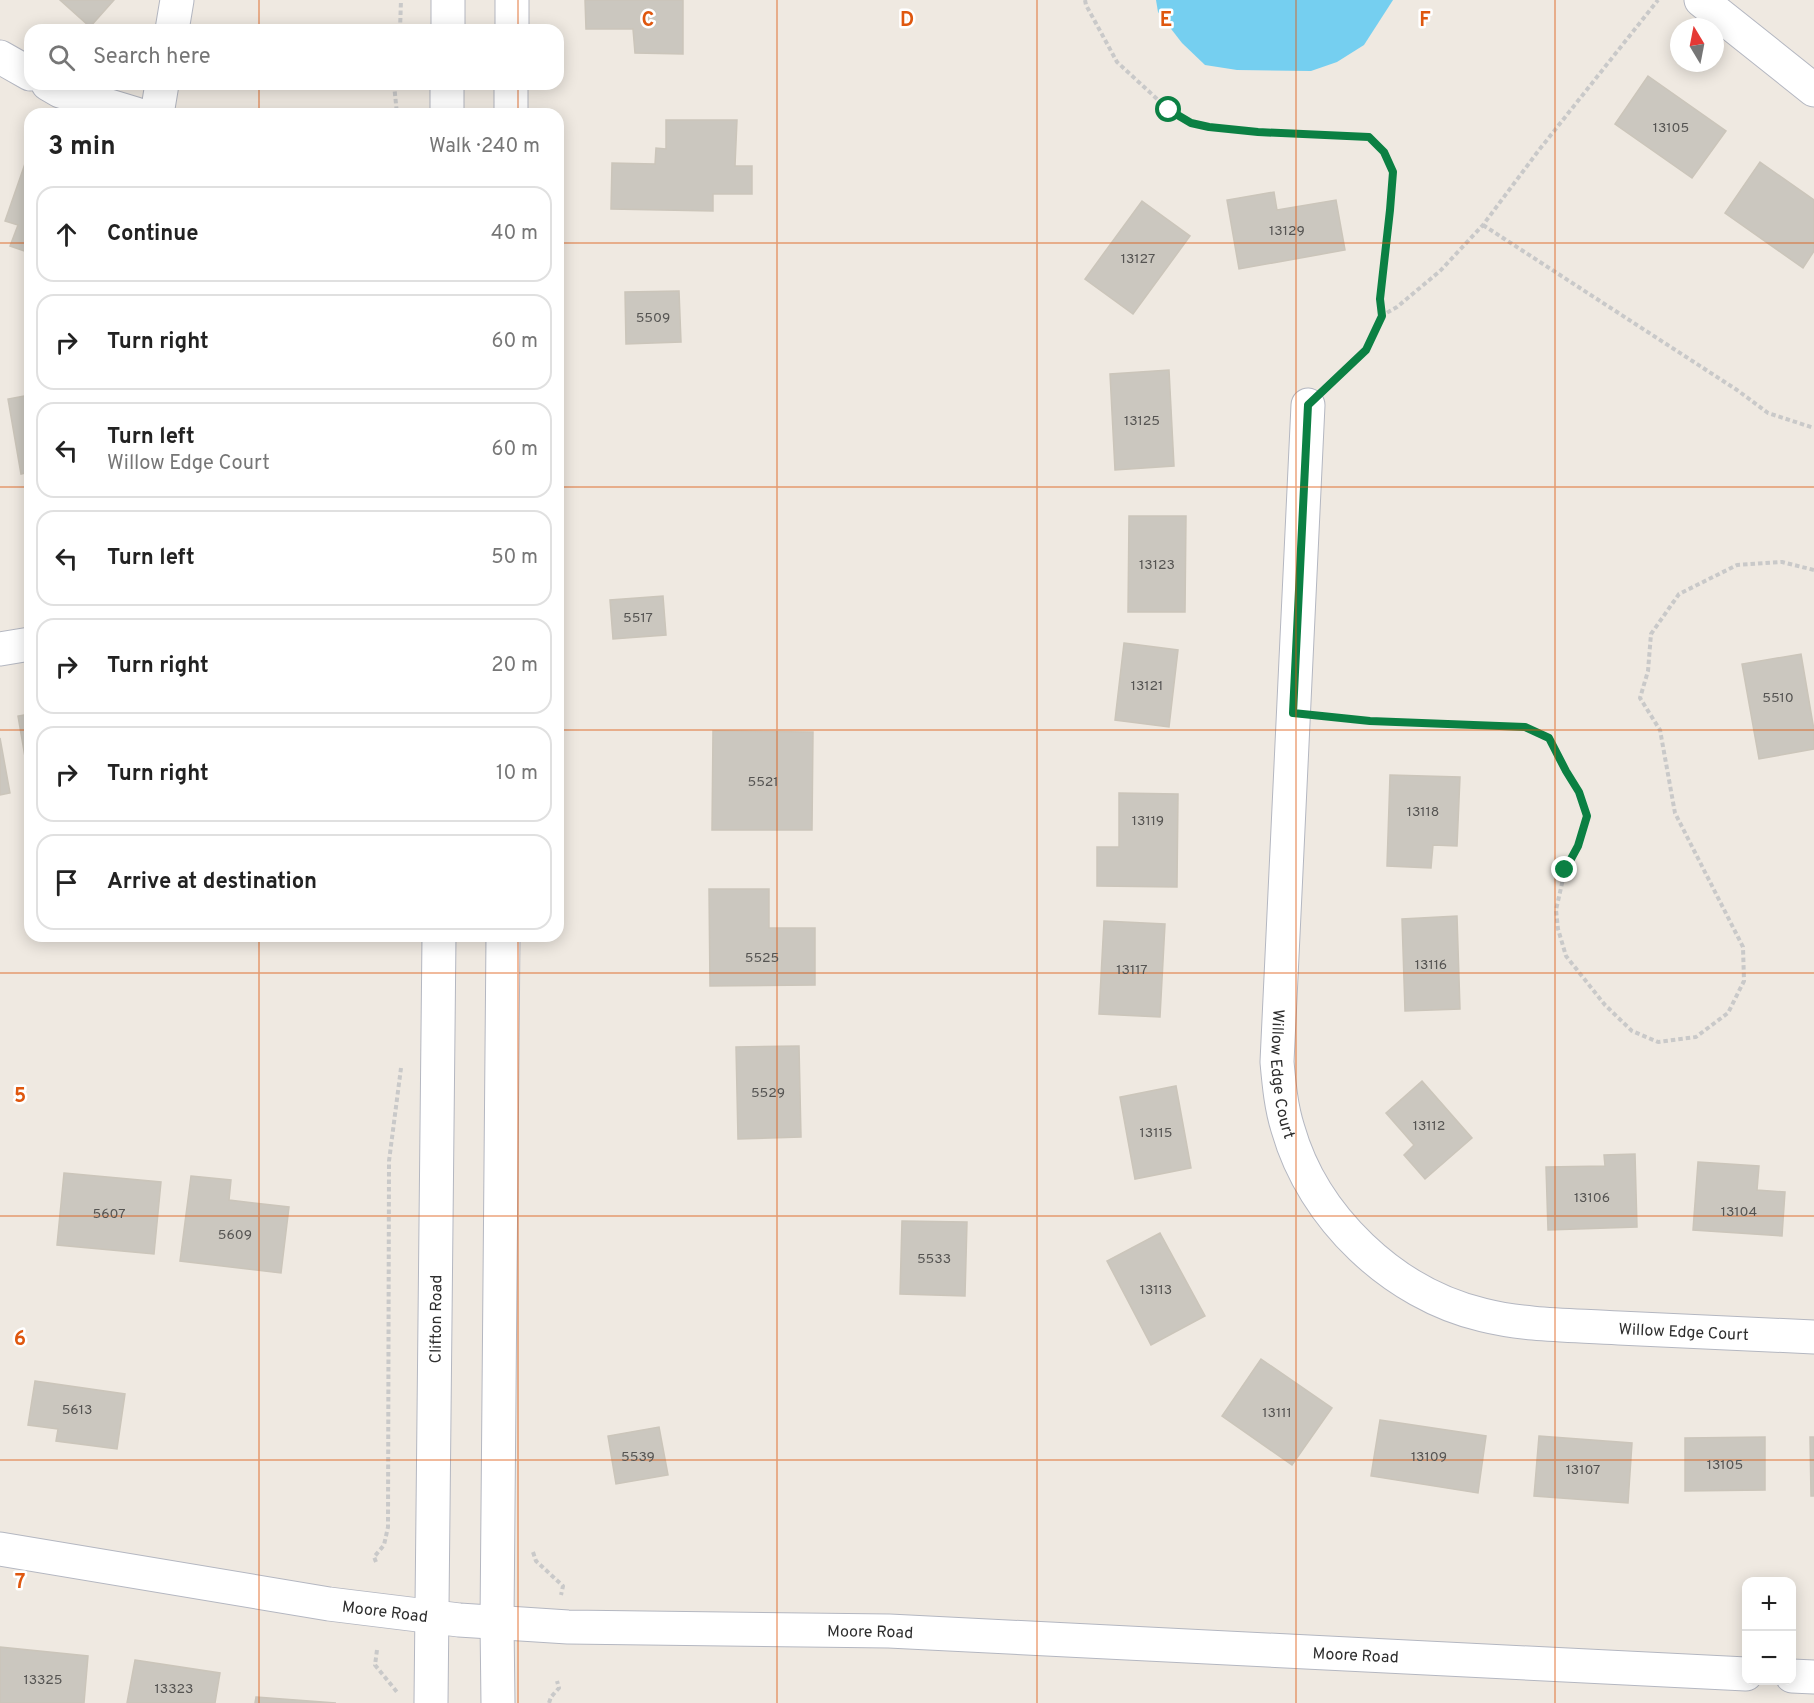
<!DOCTYPE html>
<meta charset="utf-8">
<style>
:root{--surface:#fff;--page:#f6f6f6;--text:#222;--muted:#767676;--line:#e0e0e0}
body{margin:0;font-family:Overpass,sans-serif;background:var(--page);color:var(--text)}
.controls{position:absolute;right:18px;bottom:18px;display:grid;overflow:hidden;border-radius:12px;box-shadow:0 3px 15px #0003}
.controls button{width:54px;height:54px;display:grid;place-items:center;padding:0;border:0;border-bottom:2px solid var(--line);background:var(--surface);color:var(--text);font:30px sans-serif}
.compass{position:absolute;left:1670px;top:18px;width:54px;height:54px;border-radius:50%;background:var(--surface);box-shadow:0 3px 15px #0003;rotate:350deg}
.stop{position:absolute;width:18px;height:18px;margin:-14px;border:4px solid #0b8043;border-radius:50%;background:#fff}
.stop.end{background:#0b8043;border-color:#fff;box-shadow:0 2px 6px #0008}
.list{margin:0;padding:0;list-style:none}
h2{display:flex;justify-content:space-between;align-items:center;height:78px;margin:0;padding:0 24px;font-size:26px}
h2 small{font-size:20px;font-weight:400;color:var(--muted)}
.list li{display:grid;grid-template-columns:39px 1fr auto;gap:18px;align-items:center;box-sizing:border-box;height:96px;margin:0 12px 12px;padding:0 12px;border:2px solid var(--line);border-radius:18px}
.list b{display:block;font-size:22px;white-space:nowrap}
.list p{margin:0;font-size:20px;white-space:nowrap;color:var(--muted)}
.list em{font-size:20px;font-style:normal;color:var(--muted)}
.icon{flex:none;width:33px;height:33px;fill:none;stroke:currentColor;stroke-width:2;stroke-linecap:round;stroke-linejoin:round}
.map{position:relative;flex:none;width:1814px;height:1703px;overflow:hidden}
.search{position:absolute;background:var(--surface);box-shadow:0 3px 15px #0003;left:24px;top:24px;width:540px;height:66px;display:flex;align-items:center;gap:15px;box-sizing:border-box;padding:0 21px;border-radius:18px;color:var(--muted);font-size:22px}
.panel{position:absolute;background:var(--surface);box-shadow:0 3px 15px #0003;left:24px;top:108px;width:540px;height:834px;border-radius:18px}
.map>svg:first-child{display:block}
</style>
<div class="map">
<svg width="1814" height="1703" viewBox="0 0 1814 1703">
<rect width="100%" height="100%" fill="#efe9e1"/>
<!-- water -->
<path fill="#75cff0" d="M 1156,0 L 1393,0 L 1364,45 L 1337,62 L 1311,71 L 1237,70 L 1205,65 L 1182,43 L 1158,12 Z"/>
<!-- building -->
<path fill="#cbc7bf" stroke="#cbc5ba" stroke-width="1.5" d="M 60,0 L 114,0 L 90,27 Z
M 585,0 L 683,0 L 683,54 L 635,53 L 633,29 L 586,29 Z
M 1648,76 L 1726,131 L 1692,178 L 1615,124 Z
M 666,120 L 737,120 L 735,166 L 752,166 L 752,194 L 713,194 L 713,211 L 611,209 L 612,163 L 655,164 L 656,148 L 666,149 Z
M 27,158 L 30,159 L 30,253 L 10,246 L 18,225 L 5,221 Z
M 1760,162 L 1814,200 L 1814,251 L 1803,268 L 1725,213 Z
M 1274,192 L 1277,210 L 1336,200 L 1345,250 L 1239,269 L 1227,200 Z
M 1142,201 L 1190,236 L 1133,314 L 1085,279 Z
M 679,291 L 681,342 L 626,344 L 625,292 Z
M 1169,370 L 1174,466 L 1115,470 L 1110,374 Z
M 30,395 L 30,472 L 21,474 L 8,399 Z
M 1129,516 L 1186,516 L 1185,612 L 1128,612 Z
M 663,596 L 666,635 L 613,639 L 610,600 Z
M 1124,643 L 1178,650 L 1169,727 L 1115,720 Z
M 1801,654 L 1814,730 L 1814,749 L 1759,759 L 1742,664 Z
M 30,714 L 30,786 L 18,716 Z
M 713,731 L 813,732 L 812,830 L 712,830 Z
M 0,738 L 10,793 L 0,795 Z
M 1390,775 L 1460,777 L 1457,846 L 1433,845 L 1431,868 L 1387,866 Z
M 1119,793 L 1178,794 L 1177,887 L 1097,886 L 1097,847 L 1119,847 Z
M 709,889 L 769,889 L 769,928 L 815,928 L 815,985 L 710,986 Z
M 1457,916 L 1460,1009 L 1405,1011 L 1402,919 Z
M 1104,921 L 1165,924 L 1160,1017 L 1099,1014 Z
M 799,1046 L 801,1137 L 738,1139 L 736,1047 Z
M 1422,1081 L 1472,1138 L 1425,1179 L 1404,1155 L 1414,1145 L 1386,1113 Z
M 1176,1086 L 1191,1168 L 1135,1179 L 1120,1097 Z
M 1635,1154 L 1637,1227 L 1548,1230 L 1546,1167 L 1605,1166 L 1604,1155 Z
M 1698,1162 L 1759,1166 L 1757,1190 L 1785,1192 L 1782,1236 L 1693,1230 Z
M 64,1173 L 161,1182 L 154,1254 L 57,1245 Z
M 191,1176 L 231,1180 L 229,1200 L 289,1207 L 281,1273 L 180,1261 Z
M 902,1221 L 967,1222 L 965,1296 L 900,1294 Z
M 1160,1233 L 1205,1316 L 1151,1345 L 1107,1261 Z
M 1261,1359 L 1332,1408 L 1292,1465 L 1222,1416 Z
M 35,1381 L 125,1394 L 117,1449 L 56,1441 L 58,1429 L 28,1425 Z
M 1380,1420 L 1486,1436 L 1478,1493 L 1371,1476 Z
M 659,1427 L 668,1475 L 616,1484 L 608,1436 Z
M 1539,1436 L 1632,1443 L 1628,1503 L 1534,1496 Z
M 1765,1437 L 1765,1490 L 1685,1491 L 1685,1438 Z
M 1810,1437 L 1814,1437 L 1814,1496 L 1811,1496 Z
M 0,1647 L 88,1656 L 84,1703 L 0,1703 Z
M 135,1660 L 220,1673 L 215,1703 L 127,1703 Z
M 256,1697 L 336,1703 L 255,1703 Z"/>
<g fill="none" stroke-linecap="round" stroke-linejoin="round">
<!-- street casing -->
<g stroke="#b4b7c1" stroke-width="35">
<g id="street">
<path d="M 1701,0 L 1814,90"/>
<path d="M 172,30 L 177,0"/>
<path d="M 0,57 L 30,74"/>
<path d="M 48,84 L 60,91 L 136,114"/>
<path d="M 157,114 L 162,84"/>
<path id="s1" d="M 1308,405 L 1277,1062 C 1279,1084 1281,1107 1288,1129 C 1313,1217 1393,1294 1483,1315 C 1527,1326 1574,1325 1619,1328 C 1684,1331 1749,1334 1814,1337"/>
<path d="M 0,649 L 30,644"/>
<path id="s2" d="M 0,1549 L 329,1604 L 459,1620 L 568,1627 L 889,1631 L 1746,1674"/>
<path d="M 1792,1676 L 1814,1677"/>
</g>
</g>
<!-- secondary casing -->
<g stroke="#b4b7c1" stroke-width="35">
<g id="secondary">
<path d="M 448,30 L 448,0"/>
<path d="M 512,30 L 512,0"/>
<path d="M 447,114 L 447,84"/>
<path d="M 511,114 L 511,84"/>
<path id="s3" d="M 431,1703 L 439,936"/>
<path d="M 498,1703 L 497,1623 L 503,936"/>
</g>
</g>
<!-- path -->
<path stroke="#c9c9c9" stroke-width="4" stroke-dasharray="4.5 3" stroke-linecap="butt" d="M 1085,0 L 1086,5 L 1117,62 L 1169,110 L 1191,123 L 1209,127 L 1258,132 L 1369,137 L 1384,151 L 1393,172 L 1390,210 L 1380,299 L 1381,316
M 400,30 L 401,0
M 394,84 L 397,114
M 1483,225 L 1737,390 L 1768,413 L 1814,428
M 1333,382 L 1366,350 L 1381,316 L 1397,307 L 1440,271 L 1483,225 L 1539,150 L 1658,0
M 1327,717 L 1370,721 L 1525,727 L 1549,738 L 1566,771 L 1579,792 L 1587,816 L 1578,846 L 1565,870 L 1556,910 L 1558,929 L 1566,956 L 1605,1005 L 1632,1031 L 1658,1042 L 1696,1037 L 1728,1013 L 1744,981 L 1743,947 L 1675,813 L 1660,730 L 1640,698 L 1648,671 L 1651,634 L 1679,594 L 1737,565 L 1782,562 L 1814,570
M 533,1552 L 536,1561 L 563,1586 L 561,1595
M 376,1562 L 374,1557 L 384,1545 L 388,1527 L 389,1161 L 401,1068
M 377,1650 L 375,1665 L 397,1692
M 549,1703 L 551,1697 L 559,1688 L 557,1681"/>
<!-- street -->
<use href="#street" stroke="#fff" stroke-width="33"/>
<!-- secondary -->
<use href="#secondary" stroke="#fff" stroke-width="33"/>
</g>
<g fill="none" stroke-linecap="round" stroke-linejoin="round">
<!-- route -->
<path stroke="#0b8043" stroke-width="8" d="M 1169,110 L 1191,123 L 1209,127 L 1258,132 L 1369,137 L 1384,152 L 1393,172 L 1390,210 L 1380,299 L 1382,316 L 1366,350 L 1308,405 L 1293,713 L 1370,721 L 1525,727 L 1549,738 L 1566,771 L 1579,792 L 1587,816 L 1578,846 L 1565,870"/>
</g>
<!-- grid -->
<path fill="none" stroke="#df570e" stroke-width="1.5" stroke-opacity="0.55" d="M 259,0 L 259,30M 518,0 L 518,30M 777,0 L 777,1703M 1037,0 L 1037,1703M 1296,0 L 1296,1703M 1555,0 L 1555,1703M 259,84 L 259,114M 518,84 L 518,114M 0,243 L 30,243M 558,243 L 1814,243M 0,487 L 30,487M 558,487 L 1814,487M 0,730 L 30,730M 558,730 L 1814,730M 259,936 L 259,1703M 518,936 L 518,1703M 0,973 L 1814,973M 0,1216 L 1814,1216M 0,1460 L 1814,1460"/>
<g text-anchor="middle" stroke-width="5" stroke-linejoin="round" paint-order="stroke">
<!-- number labels -->
<g font-size="14" fill="#555452">
<text x="1671" y="132">13105</text>
<text x="1287" y="235">13129</text>
<text x="1138" y="263">13127</text>
<text x="653" y="322">5509</text>
<text x="1142" y="425">13125</text>
<text x="1157" y="569">13123</text>
<text x="638" y="622">5517</text>
<text x="1147" y="690">13121</text>
<text x="1778" y="702">5510</text>
<text x="763" y="786">5521</text>
<text x="1423" y="816">13118</text>
<text x="1148" y="825">13119</text>
<text x="762" y="962">5525</text>
<text x="1431" y="969">13116</text>
<text x="1132" y="974">13117</text>
<text x="768" y="1097">5529</text>
<text x="1429" y="1130">13112</text>
<text x="1156" y="1137">13115</text>
<text x="1592" y="1202">13106</text>
<text x="1739" y="1216">13104</text>
<text x="109" y="1218">5607</text>
<text x="235" y="1239">5609</text>
<text x="934" y="1263">5533</text>
<text x="1156" y="1294">13113</text>
<text x="77" y="1414">5613</text>
<text x="1277" y="1417">13111</text>
<text x="638" y="1461">5539</text>
<text x="1429" y="1461">13109</text>
<text x="1725" y="1469">13105</text>
<text x="1583" y="1474">13107</text>
<text x="43" y="1684">13325</text>
<text x="174" y="1693">13323</text>
</g>
<!-- street labels -->
<g font-size="16" fill="#2e2e2e" stroke="#fff">
<text dy="6" stroke="none"><textPath href="#s1" startOffset="670">Willow Edge Court</textPath></text>
<text dy="6" stroke="none"><textPath href="#s3" startOffset="384">Clifton Road</textPath></text>
<text dy="6" stroke="none"><textPath href="#s1" startOffset="1209">Willow Edge Court</textPath></text>
<text dy="6" stroke="none"><textPath href="#s2" startOffset="390">Moore Road</textPath></text>
<text dy="6" stroke="none"><textPath href="#s2" startOffset="876">Moore Road</textPath></text>
<text dy="6" stroke="none"><textPath href="#s2" startOffset="1362">Moore Road</textPath></text>
</g>
</g>
<g font-size="20" text-anchor="middle" font-weight="bold" fill="#df570e" stroke="#fff" stroke-width="5" stroke-linejoin="round" paint-order="stroke">
<text x="648" y="26">C</text>
<text x="907" y="26">D</text>
<text x="1166" y="26">E</text>
<text x="1425" y="26">F</text>
<text x="20" y="1102">5</text>
<text x="20" y="1345">6</text>
<text x="20" y="1588">7</text>
</g>
</svg>
<div class="controls">
<button>+</button>
<button>−</button>
</div>
<svg class="compass" viewBox="-18 -18 36 36"><path d="M0-13l5 13h-10z" fill="#e53935"/><path d="M0 13l5-13h-10z" fill="#767676"/></svg>
<div class="stop" style="left:1169px;top:110px"></div>
<div class="stop end" style="left:1565px;top:870px"></div>
<div class="search"><svg class="icon" aria-label="search" viewBox="0 0 24 24"><circle cx="10" cy="10" r="6"/><path d="M15 15l6 6"/></svg>Search here</div>
<section class="panel">
<h2>3 min<small>Walk · 240 m</small></h2>
<ul class="list">
<li><svg class="icon" aria-label="ahead" viewBox="0 0 24 24"><path d="M12 20V5M6 11l6-6 6 6"/></svg><div><b>Continue</b></div><em>40 m</em></li>
<li><svg class="icon" aria-label="right" viewBox="0 0 24 24"><path d="M7 20v-9h11M14 6l5 5-5 5"/></svg><div><b>Turn right</b></div><em>60 m</em></li>
<li><svg class="icon" aria-label="left" viewBox="0 0 24 24"><path d="M17 20v-9H6M10 6l-5 5 5 5"/></svg><div><b>Turn left</b><p>Willow Edge Court</p></div><em>60 m</em></li>
<li><svg class="icon" aria-label="left" viewBox="0 0 24 24"><path d="M17 20v-9H6M10 6l-5 5 5 5"/></svg><div><b>Turn left</b></div><em>50 m</em></li>
<li><svg class="icon" aria-label="right" viewBox="0 0 24 24"><path d="M7 20v-9h11M14 6l5 5-5 5"/></svg><div><b>Turn right</b></div><em>20 m</em></li>
<li><svg class="icon" aria-label="right" viewBox="0 0 24 24"><path d="M7 20v-9h11M14 6l5 5-5 5"/></svg><div><b>Turn right</b></div><em>10 m</em></li>
<li><svg class="icon" aria-label="arrive" viewBox="0 0 24 24"><path d="M6 21V4h12l-3 4 3 4H6"/></svg><div><b>Arrive at destination</b></div></li>
</ul>
</section>
</div>
